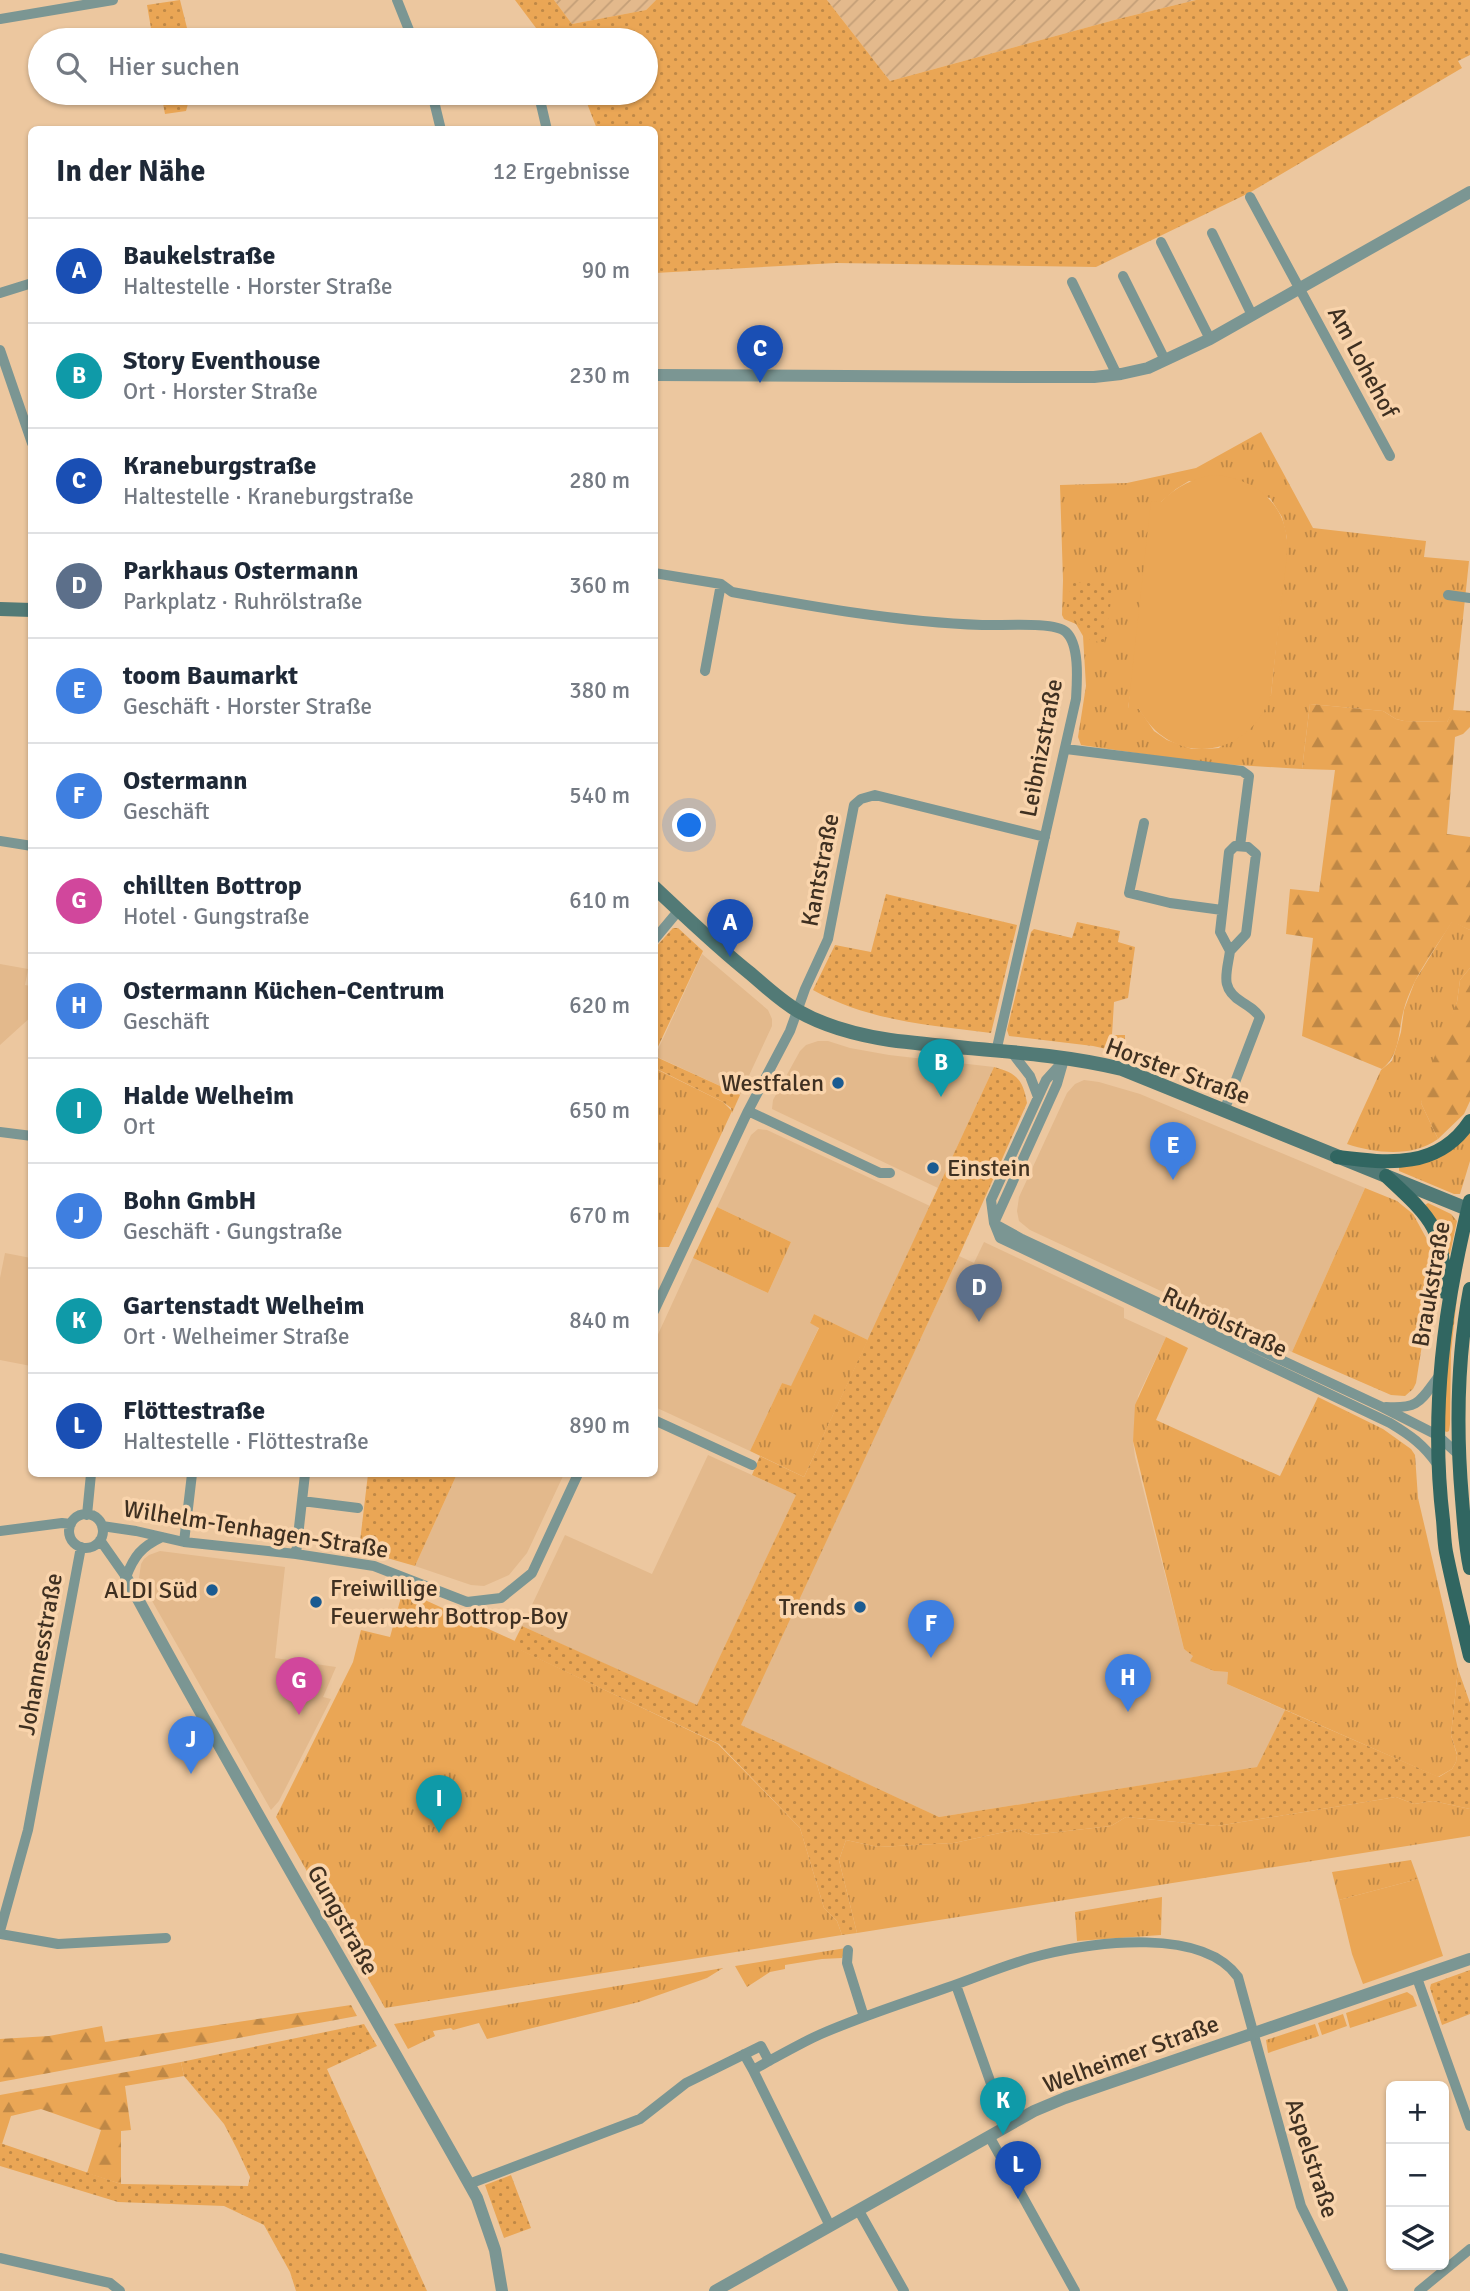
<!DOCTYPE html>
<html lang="de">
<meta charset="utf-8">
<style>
:root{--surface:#fff;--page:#f2f2f3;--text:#1f2937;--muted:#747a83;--line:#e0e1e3;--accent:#1b5b91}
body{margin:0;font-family:Signika,sans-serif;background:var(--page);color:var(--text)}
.controls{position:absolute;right:21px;bottom:21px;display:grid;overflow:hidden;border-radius:10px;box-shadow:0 2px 5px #0004}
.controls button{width:63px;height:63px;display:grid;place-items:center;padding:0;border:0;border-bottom:2px solid var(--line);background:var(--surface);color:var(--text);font:35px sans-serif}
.you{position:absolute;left:690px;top:826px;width:24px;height:24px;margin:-18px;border:5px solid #fff;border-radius:50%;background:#1a73e8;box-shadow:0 0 0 10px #1a73e833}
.badge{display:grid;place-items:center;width:46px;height:46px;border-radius:50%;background:var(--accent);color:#fff;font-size:23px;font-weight:700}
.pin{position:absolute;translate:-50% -58px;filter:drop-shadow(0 2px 4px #0008)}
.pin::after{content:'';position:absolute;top:37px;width:24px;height:21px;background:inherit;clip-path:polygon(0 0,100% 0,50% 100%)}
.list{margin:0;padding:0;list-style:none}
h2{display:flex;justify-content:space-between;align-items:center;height:91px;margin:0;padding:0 28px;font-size:30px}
h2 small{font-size:23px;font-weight:400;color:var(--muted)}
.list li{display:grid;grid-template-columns:46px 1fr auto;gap:21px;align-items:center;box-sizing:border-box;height:105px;padding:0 28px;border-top:2px solid var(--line)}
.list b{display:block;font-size:26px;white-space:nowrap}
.list p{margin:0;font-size:23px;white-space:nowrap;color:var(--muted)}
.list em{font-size:23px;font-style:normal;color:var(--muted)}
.icon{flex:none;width:38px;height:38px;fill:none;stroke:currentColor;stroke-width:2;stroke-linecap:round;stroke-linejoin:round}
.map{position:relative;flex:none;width:1470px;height:2291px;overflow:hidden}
.search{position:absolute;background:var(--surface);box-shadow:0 2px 5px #0004;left:28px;top:28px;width:630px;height:77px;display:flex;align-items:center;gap:18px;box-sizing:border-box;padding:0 24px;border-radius:38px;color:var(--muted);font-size:26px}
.panel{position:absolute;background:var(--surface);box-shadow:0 2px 5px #0004;left:28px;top:126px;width:630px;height:1351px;border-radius:10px}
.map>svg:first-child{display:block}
</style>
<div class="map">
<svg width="1470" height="2291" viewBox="0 0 1470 2291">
<defs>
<pattern id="industrial-furrows" width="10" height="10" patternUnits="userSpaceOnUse" patternTransform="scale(1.75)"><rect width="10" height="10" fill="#e3b98c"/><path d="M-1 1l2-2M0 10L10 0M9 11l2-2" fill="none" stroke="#c49f78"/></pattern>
<pattern id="grass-tufts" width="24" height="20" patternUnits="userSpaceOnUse" patternTransform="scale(1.75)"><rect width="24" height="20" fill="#eaa655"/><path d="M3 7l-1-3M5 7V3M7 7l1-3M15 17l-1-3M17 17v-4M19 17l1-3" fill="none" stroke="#bf8846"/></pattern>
<pattern id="forest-firs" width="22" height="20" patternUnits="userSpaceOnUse" patternTransform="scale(1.75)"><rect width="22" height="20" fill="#eaa655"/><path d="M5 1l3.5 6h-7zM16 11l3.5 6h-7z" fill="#bf8846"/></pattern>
<pattern id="park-dots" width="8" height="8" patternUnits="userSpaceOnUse" patternTransform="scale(1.75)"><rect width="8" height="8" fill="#eaa655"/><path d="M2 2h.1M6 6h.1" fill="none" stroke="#bf8846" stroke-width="1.8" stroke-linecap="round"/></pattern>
</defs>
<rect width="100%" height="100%" fill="#ecc79f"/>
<!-- built -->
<path fill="#e3b98c" d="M 702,954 L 768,1010 L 772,1019 L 772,1026 L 740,1095 L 655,1056 Z
M 0,964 L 28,969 L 25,985 L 31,986 L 32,1016 L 0,1045 Z
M 818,1041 L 828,1041 L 850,1048 L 889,1055 L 994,1067 L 938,1188 L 772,1109 L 773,1100 L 800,1051 L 806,1045 Z
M 1084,1080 L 1099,1082 L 1140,1094 L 1365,1188 L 1292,1352 L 1030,1230 L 1019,1221 L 1017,1211 L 1019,1197 L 1067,1093 L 1075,1084 Z
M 758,1129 L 767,1130 L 930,1206 L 868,1340 L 814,1314 L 810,1323 L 819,1327 L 791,1387 L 782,1383 L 750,1451 L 655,1407 L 655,1341 L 693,1258 L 768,1293 L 791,1242 L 717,1207 L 751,1135 Z
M 984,1242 L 1124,1308 L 1124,1318 L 1166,1337 L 1138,1396 L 1133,1441 L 1135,1457 L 1184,1649 L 1214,1671 L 1228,1672 L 1227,1684 L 1285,1710 L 1258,1767 L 939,1817 L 740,1725 L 959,1256 L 974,1263 Z
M 5,1253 L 31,1258 L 31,1366 L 0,1360 L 0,1278 Z
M 708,1455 L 796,1495 L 697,1706 L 522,1626 L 565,1535 L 652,1574 Z
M 457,1474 L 564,1474 L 527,1553 L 509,1575 L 484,1586 L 471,1585 L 415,1566 Z
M 160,1551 L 285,1567 L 275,1658 L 336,1667 L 323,1697 L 331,1699 L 279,1801 L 271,1810 L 139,1578 L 141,1564 L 144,1559 L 149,1555 Z"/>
<!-- industrial -->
<path fill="url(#industrial-furrows)" d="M 554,0 L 656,0 L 646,10 L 572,24 Z
M 827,0 L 1196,0 L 1118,19 L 890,81 Z"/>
<!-- grass -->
<path fill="url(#grass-tufts)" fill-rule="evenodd" d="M 1261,432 L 1313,528 L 1426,541 L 1424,557 L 1469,561 L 1453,712 L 1447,722 L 1404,721 L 1396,719 L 1383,711 L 1310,704 L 1302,769 L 1204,763 L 1081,745 L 1078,737 L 1086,686 L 1083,636 L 1076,624 L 1064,619 L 1062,615 L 1063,580 L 1060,485 L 1127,483 L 1196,468 ZM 1189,481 L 1270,498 L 1282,517 L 1287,538 L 1271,695 L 1219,748 L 1206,749 L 1192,749 L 1167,740 L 1154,731 L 1139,709 L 1128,708 L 1161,502 L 1176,489 Z
M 1452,921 L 1470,930 L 1470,968 L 1460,980 L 1457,1002 L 1421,1103 L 1438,1139 C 1412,1158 1375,1153 1347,1144 L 1381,1070 L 1392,1061 L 1401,1032 L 1404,1010 L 1415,981 Z
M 654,1068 L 723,1102 L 732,1111 L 669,1247 L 655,1247 Z
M 1470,1132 L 1470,1161 L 1460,1194 L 1454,1194 L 1399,1171 L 1399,1167 L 1464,1139 Z
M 1365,1188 L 1397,1201 L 1413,1214 L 1429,1243 L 1435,1262 L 1434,1292 L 1424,1332 L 1416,1383 L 1413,1389 L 1405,1396 L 1391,1395 L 1292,1352 Z
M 1428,1203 L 1451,1214 L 1457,1221 L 1450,1254 L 1448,1254 L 1425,1205 Z
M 717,1207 L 791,1242 L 768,1293 L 693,1258 Z
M 1457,1297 L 1451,1352 L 1450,1424 L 1449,1431 L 1447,1432 L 1444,1431 L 1445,1373 Z
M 814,1314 L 868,1340 L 804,1477 L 750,1451 L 782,1383 L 791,1386 L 819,1328 L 810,1323 Z
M 1166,1337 L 1188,1348 L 1156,1420 L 1280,1476 L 1318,1397 L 1383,1429 L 1411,1449 L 1415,1455 L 1418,1498 L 1458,1669 L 1451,1735 L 1457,1755 L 1456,1762 L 1452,1769 L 1438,1777 L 1227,1684 L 1228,1672 L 1214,1671 L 1190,1661 L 1193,1656 L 1184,1649 L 1133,1441 L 1135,1405 Z
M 403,1590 L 515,1641 L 521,1650 L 718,1744 L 800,1828 L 824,1908 L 837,1921 L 842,1935 L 385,2008 L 276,1817 L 353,1662 L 361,1630 L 390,1637 Z
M 1396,1797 L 1414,1804 L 1433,1801 L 1470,1809 L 1470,1836 L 857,1933 L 839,1860 L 846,1840 L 878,1847 L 954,1843 L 1018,1829 L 1032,1835 L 1111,1826 L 1126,1817 L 1217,1826 Z
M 1411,1860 L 1418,1879 L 1339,1900 L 1332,1872 Z
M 1162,1897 L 1161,1935 L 1077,1941 L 1075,1912 Z
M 846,1948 L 842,1958 L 822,1959 L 785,1965 L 785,1969 L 770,1972 L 747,1987 L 735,1966 Z
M 723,1968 L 707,1978 L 639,2002 L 487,2039 L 479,2023 L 453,2030 L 451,2028 L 433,2031 L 435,2036 L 408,2049 L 394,2024 Z
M 1407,1992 L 1413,1996 L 1417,2006 L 1350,2028 L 1346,2013 Z
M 1343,2014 L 1347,2026 L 1322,2035 L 1318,2023 Z
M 1315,2024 L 1319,2036 L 1268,2053 L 1266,2040 Z"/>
<!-- forest -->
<path fill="url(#forest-firs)" d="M 1310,704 L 1383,711 L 1396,719 L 1404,721 L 1447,722 L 1453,710 L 1470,711 L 1470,727 L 1463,734 L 1455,737 L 1447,834 L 1470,837 L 1470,930 L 1452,922 C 1435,949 1413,977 1404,1009 C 1398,1030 1401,1054 1382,1069 L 1302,1036 L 1313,938 L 1286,934 L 1290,889 L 1319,892 L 1335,770 L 1302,769 Z
M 1470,968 L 1470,1101 L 1464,1114 L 1438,1139 L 1421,1103 L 1427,1075 L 1457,1002 L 1460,980 Z
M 351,2005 L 357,2016 L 0,2082 L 0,2039 L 49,2036 L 102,2026 L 105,2042 Z
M 181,2062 L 184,2076 L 125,2086 L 131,2130 L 121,2131 L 121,2184 L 87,2173 L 101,2130 L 41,2109 L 11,2116 L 2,2144 L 0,2143 L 0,2095 Z"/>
<!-- park -->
<path fill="url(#park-dots)" d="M 180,0 L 190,40 L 153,40 L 147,5 Z
M 515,0 L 554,0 L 572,24 L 646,10 L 656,0 L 827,0 L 890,81 L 1118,19 L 1196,0 L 1470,0 L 1470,55 L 1458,61 L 1462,68 L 1249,193 L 1096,267 L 836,263 L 655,273 L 654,130 L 597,129 L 583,93 L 646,93 L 646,40 L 545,40 Z
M 161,93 L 191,93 L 186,111 L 165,114 Z
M 1071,583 L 1114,583 L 1104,644 L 1086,638 L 1078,622 L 1065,616 Z
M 886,894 L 1017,925 L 991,1033 C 929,1025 868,1021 813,990 L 835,945 L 871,952 Z
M 1077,922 L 1120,931 L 1118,942 L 1135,947 L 1128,998 L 1114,1002 L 1112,1035 L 1125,1035 L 1125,1053 L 1093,1046 L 1009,1036 L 1007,1030 L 1031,932 L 1034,929 L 1072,938 Z
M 673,928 L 678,928 L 703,951 L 655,1053 L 655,948 Z
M 654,1056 L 740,1095 L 732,1113 L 731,1108 L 723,1102 L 655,1068 Z
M 994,1067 C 1017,1073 1023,1080 1027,1103 L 959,1256 L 741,1725 L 939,1817 L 1257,1767 L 1285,1710 L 1439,1777 L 1452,1769 L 1456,1762 L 1457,1754 L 1451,1735 L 1458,1669 L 1470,1703 L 1470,1809 L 1433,1801 L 1414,1804 L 1396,1797 L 1217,1826 L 1126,1817 L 1111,1826 L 1032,1835 L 1018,1829 L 954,1843 L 878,1847 L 846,1840 L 839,1860 L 857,1933 L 842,1935 L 837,1921 L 824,1908 L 800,1828 L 719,1744 L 520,1650 L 514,1642 L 522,1626 L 697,1705 L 796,1495 L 752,1475 L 760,1456 L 804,1477 Z
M 368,1474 L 457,1474 L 415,1566 L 359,1550 Z
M 1470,1970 L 1470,2014 L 1442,2025 L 1430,1988 L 1431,1984 Z
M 364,2024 L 377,2046 L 327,2069 L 427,2291 L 296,2291 L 290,2272 L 264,2225 L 224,2206 L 118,2202 L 0,2166 L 0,2143 L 121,2184 L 248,2186 L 250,2177 L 238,2151 L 224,2124 L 184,2076 L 181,2062 Z
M 511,2175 L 531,2228 L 504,2238 L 485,2185 Z"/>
<!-- pitch -->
<path fill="#eaa655" d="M 1215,475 C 1252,478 1284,501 1287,540 C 1288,561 1283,583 1281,604 C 1278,634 1274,665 1271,695 C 1250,758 1173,770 1139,709 L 1128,709 L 1151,501 L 1161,502 C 1177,486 1193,478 1215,475 Z
M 1418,1879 L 1443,1956 L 1363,1984 L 1352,1954 L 1339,1900 Z"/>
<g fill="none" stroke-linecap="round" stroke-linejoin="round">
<!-- minor -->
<path stroke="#7b9693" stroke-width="10" d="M 397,0 L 413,40
M 0,19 L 113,0
M 432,93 L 441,130
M 540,100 L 547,130
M 1250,197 L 1390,456
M 1212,233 L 1252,315
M 1161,242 L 1210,339
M 1123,276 L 1165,360
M 1072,282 L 1117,375
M 0,293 L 32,283
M 0,350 L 32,443
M 654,573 L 721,584 L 732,592 C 815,607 898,622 982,625 C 1000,626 1054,621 1066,632 C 1080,645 1077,682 1076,699 L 996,1052
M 1448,595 L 1470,598
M 705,671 L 721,584
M 1066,749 L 1242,771 L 1249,776 L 1240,846
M 1144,823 L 1129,893 L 1170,903 L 1222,910
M 0,841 L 32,846
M 1235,846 L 1248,847 L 1256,854 L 1246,934 L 1230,951 L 1220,932 L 1229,852 Z
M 654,940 L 679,910
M 1013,1054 L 1030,1076 L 1038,1097
M 1065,1059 L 1046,1080 L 991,1200 L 994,1223 L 1000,1238 L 1390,1423 C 1410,1435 1424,1445 1437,1464
M 748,1111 L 880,1173 L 890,1173
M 1224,1111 L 1260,1017 C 1255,1010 1250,1007 1242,1002 C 1219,988 1227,973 1230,951
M 0,1132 L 32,1136
M 994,1223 L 1057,1084 L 1063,1063
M 995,1224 L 1022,1239 L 1382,1407 L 1437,1435 L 1458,1454
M 654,1311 L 748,1111 L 790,1031 L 805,989 L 828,939 L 854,805 L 861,799 L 875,795 L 1045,837
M 1386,1407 C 1420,1409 1420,1401 1439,1376
M 654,1420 L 752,1465
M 302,1501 L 358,1508
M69 1531a17 17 0 1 1 34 0a17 17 0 1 1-34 0Z
M 87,1515 L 91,1474
M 102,1526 L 136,1531 L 184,1542 L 296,1554 L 374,1566 L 467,1602 L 501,1598 L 532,1573 L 578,1474
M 0,1531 L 62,1523 L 71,1524
M 100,1540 L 126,1577
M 184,1542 L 192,1474
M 296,1554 L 305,1474
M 126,1577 C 134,1556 141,1547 162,1537
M 0,1931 L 28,1830 L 81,1547
M 0,1934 L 58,1944 L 166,1938
M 848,1950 L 847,1963 L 864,2017
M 1417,1978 L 1470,2126
M 956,1985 L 1006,2126
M 744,2054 L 753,2070 L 769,2061
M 753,2070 L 830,2226
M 989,2136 L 1075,2291
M 469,2184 L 640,2119 L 686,2083 L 761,2046 L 769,2061 C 786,2052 803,2042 821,2034 C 862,2016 904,2003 946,1988 C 978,1977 1009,1963 1042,1955 C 1095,1942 1202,1927 1238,1977 L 1301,2206 L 1343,2291
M 859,2211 L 904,2291
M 0,2258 L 110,2283 L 120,2291
M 1419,2291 L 1470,2249"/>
<!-- tertiary -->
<path stroke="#7b9693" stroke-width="12" d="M 654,375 L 1034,377 L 1094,377 L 1121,374 L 1148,368 L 1210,339 L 1470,192
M 126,1577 C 239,1787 361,1991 477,2198 L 495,2250 L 502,2291
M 715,2291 L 1034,2111 L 1065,2098 L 1470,1959"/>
<!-- secondary -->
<path stroke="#527a76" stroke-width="14" d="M 0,609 L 32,610
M 654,887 C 686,917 717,947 751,974 C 766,987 781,1001 798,1011 C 826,1027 857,1035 890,1040 C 965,1050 1049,1051 1122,1069 L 1470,1210"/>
<!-- primary -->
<path stroke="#316661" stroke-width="14" d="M 1337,1157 C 1387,1163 1438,1170 1470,1121
M 1386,1176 C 1430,1217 1445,1228 1444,1292
M 1470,1201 C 1444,1306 1430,1412 1443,1520 C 1444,1530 1444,1541 1446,1552 C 1453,1587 1462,1622 1470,1656
M 1470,1289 C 1457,1358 1456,1429 1462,1499 C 1464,1522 1465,1545 1470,1568"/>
</g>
<!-- markers -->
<g fill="#1b5b91" stroke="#f9d4ac" stroke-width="2.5">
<circle cx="838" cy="1083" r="7"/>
<circle cx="933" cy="1168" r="7"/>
<circle cx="212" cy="1590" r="7"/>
<circle cx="316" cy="1602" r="7"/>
<circle cx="860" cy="1607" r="7"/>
</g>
<g text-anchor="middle" stroke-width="7" stroke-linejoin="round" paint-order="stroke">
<!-- street labels -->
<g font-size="24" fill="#3f3021" stroke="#f9d4ac">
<text transform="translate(1363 362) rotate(62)" y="8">Am Lohehof</text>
<text transform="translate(1041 748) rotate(-79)" y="8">Leibnizstraße</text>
<text transform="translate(820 870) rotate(-79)" y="8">Kantstraße</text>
<text transform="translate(1178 1071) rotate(20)" y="8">Horster Straße</text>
<text transform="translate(1431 1284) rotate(-80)" y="8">Braukstraße</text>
<text transform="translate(1225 1322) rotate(25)" y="8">Ruhrölstraße</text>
<text transform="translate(256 1529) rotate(9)" y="8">Wilhelm-Tenhagen-Straße</text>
<text transform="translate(40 1654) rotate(-80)" y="8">Johannesstraße</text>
<text transform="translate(343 1920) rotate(61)" y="8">Gungstraße</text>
<text transform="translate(1131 2054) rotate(-20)" y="8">Welheimer Straße</text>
<text transform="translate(1312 2158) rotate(72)" y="8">Aspelstraße</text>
</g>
<!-- poi labels -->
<g font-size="24" fill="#3f3021" stroke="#f9d4ac" text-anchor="end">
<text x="824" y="1091">Westfalen</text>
<text x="947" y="1176" text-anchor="start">Einstein</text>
<text x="330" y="1596" text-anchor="start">Freiwillige<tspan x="330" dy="28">Feuerwehr Bottrop-Boy</tspan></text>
<text x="198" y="1598">ALDI Süd</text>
<text x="846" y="1615">Trends</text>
</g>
</g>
</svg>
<div class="controls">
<button>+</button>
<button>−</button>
<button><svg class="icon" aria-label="layers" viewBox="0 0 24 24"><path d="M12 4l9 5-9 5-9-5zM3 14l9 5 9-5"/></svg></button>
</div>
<div class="you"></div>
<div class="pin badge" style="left:730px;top:957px;background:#1a4fb4">A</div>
<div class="pin badge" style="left:941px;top:1097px;background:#0f9aa8">B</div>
<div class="pin badge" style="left:760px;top:383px;background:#1a4fb4">C</div>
<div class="pin badge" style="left:979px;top:1322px;background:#5c6f8a">D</div>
<div class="pin badge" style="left:1173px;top:1180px;background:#3f7fe0">E</div>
<div class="pin badge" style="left:931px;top:1658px;background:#3f7fe0">F</div>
<div class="pin badge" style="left:299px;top:1715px;background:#d1479c">G</div>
<div class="pin badge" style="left:1128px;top:1712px;background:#3f7fe0">H</div>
<div class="pin badge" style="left:439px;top:1833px;background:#0f9aa8">I</div>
<div class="pin badge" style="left:191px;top:1774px;background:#3f7fe0">J</div>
<div class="pin badge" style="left:1003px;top:2135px;background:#0f9aa8">K</div>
<div class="pin badge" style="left:1018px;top:2199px;background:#1a4fb4">L</div>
<div class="search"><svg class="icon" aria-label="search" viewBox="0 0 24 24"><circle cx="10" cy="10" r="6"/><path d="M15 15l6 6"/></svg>Hier suchen</div>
<section class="panel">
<h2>In der Nähe<small>12 Ergebnisse</small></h2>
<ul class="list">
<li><span class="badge" style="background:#1a4fb4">A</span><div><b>Baukelstraße</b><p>Haltestelle · Horster Straße</p></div><em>90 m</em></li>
<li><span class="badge" style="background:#0f9aa8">B</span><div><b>Story Eventhouse</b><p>Ort · Horster Straße</p></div><em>230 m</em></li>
<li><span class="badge" style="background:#1a4fb4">C</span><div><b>Kraneburgstraße</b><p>Haltestelle · Kraneburgstraße</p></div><em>280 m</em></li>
<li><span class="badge" style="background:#5c6f8a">D</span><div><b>Parkhaus Ostermann</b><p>Parkplatz · Ruhrölstraße</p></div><em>360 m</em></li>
<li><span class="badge" style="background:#3f7fe0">E</span><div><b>toom Baumarkt</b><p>Geschäft · Horster Straße</p></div><em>380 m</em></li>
<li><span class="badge" style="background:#3f7fe0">F</span><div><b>Ostermann</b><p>Geschäft</p></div><em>540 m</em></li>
<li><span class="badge" style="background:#d1479c">G</span><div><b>chillten Bottrop</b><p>Hotel · Gungstraße</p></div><em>610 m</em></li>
<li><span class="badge" style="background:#3f7fe0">H</span><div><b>Ostermann Küchen-Centrum</b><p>Geschäft</p></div><em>620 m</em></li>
<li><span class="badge" style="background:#0f9aa8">I</span><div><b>Halde Welheim</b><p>Ort</p></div><em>650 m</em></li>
<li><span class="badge" style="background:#3f7fe0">J</span><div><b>Bohn GmbH</b><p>Geschäft · Gungstraße</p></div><em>670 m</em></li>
<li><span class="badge" style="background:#0f9aa8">K</span><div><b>Gartenstadt Welheim</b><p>Ort · Welheimer Straße</p></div><em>840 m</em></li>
<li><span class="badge" style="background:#1a4fb4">L</span><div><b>Flöttestraße</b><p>Haltestelle · Flöttestraße</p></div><em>890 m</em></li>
</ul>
</section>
</div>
